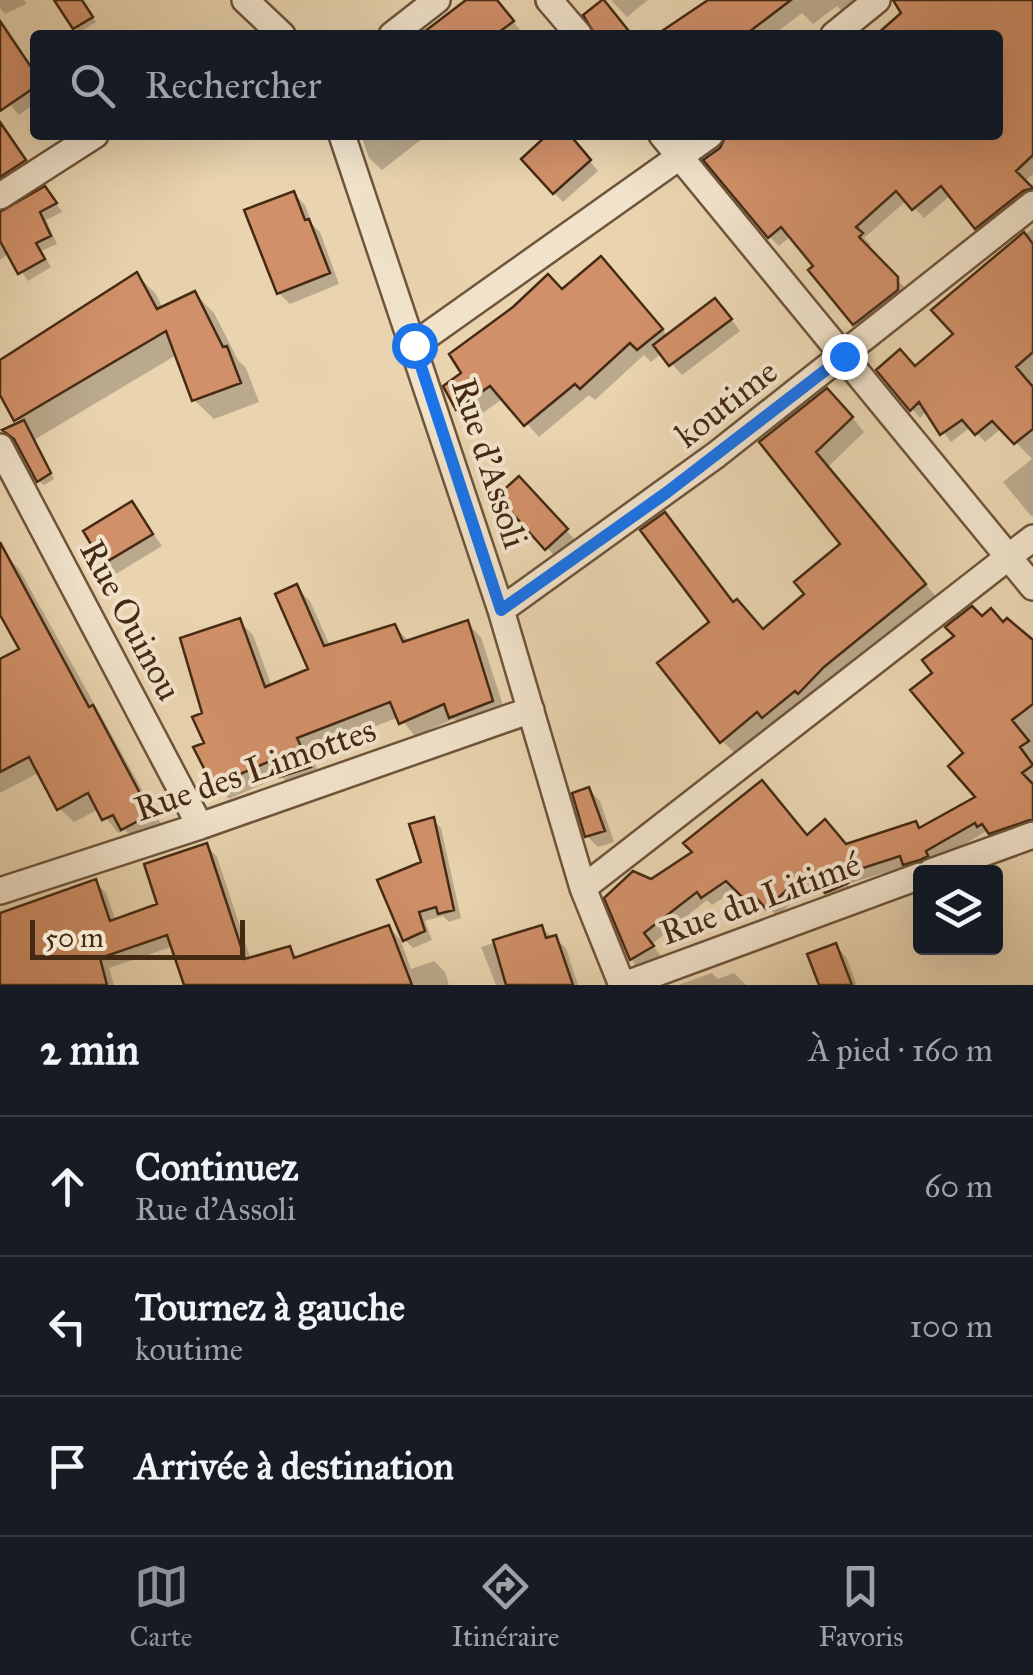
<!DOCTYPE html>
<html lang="fr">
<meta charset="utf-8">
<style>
:root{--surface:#171b24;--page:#20242c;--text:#f1f3f6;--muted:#9ea1a6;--line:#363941;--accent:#8c9099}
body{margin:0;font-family:"IM FELL Great Primer",serif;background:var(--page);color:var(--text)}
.controls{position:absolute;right:30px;bottom:30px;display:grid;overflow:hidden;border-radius:10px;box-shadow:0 10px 40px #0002}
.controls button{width:90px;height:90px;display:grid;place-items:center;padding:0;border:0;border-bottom:2px solid var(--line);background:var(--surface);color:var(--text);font:50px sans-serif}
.scale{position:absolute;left:30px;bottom:25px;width:215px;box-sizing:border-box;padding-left:10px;border:5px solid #452a13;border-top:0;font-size:28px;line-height:35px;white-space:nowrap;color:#452a13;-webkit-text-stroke:8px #f1e3cb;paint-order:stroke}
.stop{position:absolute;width:30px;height:30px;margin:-22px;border:8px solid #1a73e8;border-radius:50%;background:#fff}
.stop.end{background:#1a73e8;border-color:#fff;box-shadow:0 2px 10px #0008}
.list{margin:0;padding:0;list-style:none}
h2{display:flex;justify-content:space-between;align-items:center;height:130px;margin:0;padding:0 40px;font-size:42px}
h2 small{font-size:32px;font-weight:400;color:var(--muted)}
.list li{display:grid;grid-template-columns:65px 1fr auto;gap:30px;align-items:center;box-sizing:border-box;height:140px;padding:0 40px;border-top:2px solid var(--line)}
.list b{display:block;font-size:38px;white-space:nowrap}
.list p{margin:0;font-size:32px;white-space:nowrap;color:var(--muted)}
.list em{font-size:32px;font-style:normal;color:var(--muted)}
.icon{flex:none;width:55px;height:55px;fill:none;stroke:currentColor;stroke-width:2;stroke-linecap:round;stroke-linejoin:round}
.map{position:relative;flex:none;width:1033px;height:985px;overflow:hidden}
.search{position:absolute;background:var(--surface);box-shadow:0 10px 40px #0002;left:30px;right:30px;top:30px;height:110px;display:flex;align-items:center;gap:25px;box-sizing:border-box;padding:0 35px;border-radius:10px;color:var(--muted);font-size:38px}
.sheet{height:550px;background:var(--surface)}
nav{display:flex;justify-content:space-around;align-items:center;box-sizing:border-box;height:140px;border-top:2px solid var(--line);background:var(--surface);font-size:28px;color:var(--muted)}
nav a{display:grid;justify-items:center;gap:5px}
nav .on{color:var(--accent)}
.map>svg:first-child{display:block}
</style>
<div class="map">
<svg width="1033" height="985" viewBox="0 0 1033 985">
<rect width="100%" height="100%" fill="#e9d4af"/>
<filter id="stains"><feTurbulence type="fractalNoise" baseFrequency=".002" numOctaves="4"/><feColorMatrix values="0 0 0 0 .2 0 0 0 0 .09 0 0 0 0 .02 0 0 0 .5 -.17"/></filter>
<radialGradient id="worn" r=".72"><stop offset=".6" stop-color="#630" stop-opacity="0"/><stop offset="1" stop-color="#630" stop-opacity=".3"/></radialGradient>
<!-- shadow -->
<path fill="#0003" d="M 0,0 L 24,0 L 26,4 L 5,14 L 0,8 Z
M 470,0 L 496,0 L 524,35 L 423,35 Z
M 611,0 L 648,0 L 627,17 Z
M 712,0 L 854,0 L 841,10 L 837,6 L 813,24 L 802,13 L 773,35 L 660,35 Z
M 913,0 L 1033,0 L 1033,174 L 1024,182 L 1033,191 L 1033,201 L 987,237 L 951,195 L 924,218 L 907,200 L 864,238 L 871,245 L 867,248 L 907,290 L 864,333 L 791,236 L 779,246 L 769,236 L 727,144 L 728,135 L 998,135 L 998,35 L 878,35 L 905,14 Z
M 85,5 L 96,22 L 80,32 L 75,28 Z
M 0,20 L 35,72 L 35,103 L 19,115 L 0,92 Z
M 0,124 L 32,168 L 0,189 Z
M 361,135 L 427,135 L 382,170 L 369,158 Z
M 550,135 L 569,135 L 598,171 L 563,202 L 554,193 Z
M 294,194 L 305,205 L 312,224 L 320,232 L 339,284 L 290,304 L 279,293 Z
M 52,197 L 62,212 L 46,220 L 57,244 L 41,251 L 51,267 L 28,281 L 9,253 L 0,260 L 0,214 Z
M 1033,228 L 1033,515 L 1031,516 L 1003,482 L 1032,459 L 1002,428 L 985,442 L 971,427 L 951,442 L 927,410 L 920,418 L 879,370 L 915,369 L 957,334 L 935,310 Z
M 614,272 L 668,336 L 726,312 L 740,331 L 682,375 L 662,353 L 651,362 L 644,355 L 595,400 L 589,395 L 539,437 L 504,398 L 471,421 L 458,409 L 562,292 Z
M 137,275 L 156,294 L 163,309 L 195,294 L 214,313 L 238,360 L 246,368 L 259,402 L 214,419 L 194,400 L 178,354 L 34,440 L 54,479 L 44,485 L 39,481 L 21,424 L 0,389 L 0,363 Z
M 841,404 L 864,432 L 828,467 L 938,599 L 778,730 L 772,724 L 736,754 L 722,741 L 712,623 L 665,515 L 735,604 L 764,632 L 807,595 L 844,544 L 762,442 Z
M 530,490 L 577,542 L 558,559 L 547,548 Z
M 132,504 L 162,546 L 116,574 L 105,563 Z
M 5,555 L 19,569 L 164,829 L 137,843 L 125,830 L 118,833 L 99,809 L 74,822 L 59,808 L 40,772 L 0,793 L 0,661 L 23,650 L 0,610 L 0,558 Z
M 296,587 L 310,601 L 330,646 L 395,627 L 409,641 L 467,623 L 481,637 L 506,715 L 465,731 L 454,719 L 415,736 L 399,717 L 309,752 L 323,781 L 295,790 L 281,776 L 229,799 L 215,785 L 207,744 L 205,714 L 239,621 L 253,635 L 272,687 L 312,670 Z
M 1033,649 L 1033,832 L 1000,842 L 985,832 L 915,873 L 907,866 L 847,884 L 855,893 L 837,901 L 821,886 L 798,897 L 777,916 L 764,903 L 758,909 L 737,889 L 712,905 L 707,900 L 652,944 L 661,956 L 650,963 L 643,973 L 634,964 L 607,898 L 651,882 L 808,837 L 847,846 L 916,824 L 921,830 L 979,798 L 967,753 Z
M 589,790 L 600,801 L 614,842 L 598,847 L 587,836 Z
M 433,820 L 441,828 L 461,918 L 449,922 L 443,916 L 425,921 L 432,940 L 413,948 L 405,940 Z
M 207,846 L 217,857 L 251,960 L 289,949 L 299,959 L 389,928 L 400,939 L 411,969 L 434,961 L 445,972 L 449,985 L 188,985 L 174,946 L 109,968 L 114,985 L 61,985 L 0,979 L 0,916 L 95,882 L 106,893 L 116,921 L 160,905 Z
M 541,928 L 566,948 L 578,985 L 496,985 L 481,947 Z
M 836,946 L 846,957 L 857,985 L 820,985 Z
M 712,973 L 718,979 L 734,973 L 746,985 L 678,985 Z"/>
<!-- building -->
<path fill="#d19069" stroke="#452a13" stroke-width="2.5" d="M 54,0 L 82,0 L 93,17 L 73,29 Z
M 466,0 L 497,0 L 514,21 L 495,35 L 420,35 Z
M 602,0 L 604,0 L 632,35 L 595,35 L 583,15 Z
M 708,0 L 791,0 L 745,35 L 656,35 Z
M 893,0 L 1033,0 L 1033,155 L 1016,171 L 1033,188 L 1023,191 L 975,229 L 941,186 L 912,210 L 896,191 L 856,227 L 863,233 L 859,237 L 898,277 L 898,290 L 853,325 L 808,270 L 813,266 L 781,227 L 768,238 L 703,160 L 720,148 L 726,135 L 998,135 L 998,35 L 876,35 L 901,13 Z
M 0,21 L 35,73 L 35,87 L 0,111 Z
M 0,122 L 26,160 L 0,177 Z
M 547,135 L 570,135 L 591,160 L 553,194 L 521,159 Z
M 45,186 L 57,203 L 40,212 L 51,236 L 36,243 L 45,259 L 18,274 L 0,241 L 0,212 Z
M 294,191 L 305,220 L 309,219 L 330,273 L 277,294 L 244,210 Z
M 1024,232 L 1033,244 L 1033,352 L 1016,367 L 1033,387 L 1033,429 L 1014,444 L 992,421 L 975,435 L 962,420 L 940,435 L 919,402 L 910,411 L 876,370 L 900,349 L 915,366 L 953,334 L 931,310 Z
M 601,256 L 663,329 L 637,350 L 630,343 L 580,389 L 575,384 L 524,426 L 490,386 L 456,410 L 443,386 L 461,373 L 449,354 L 513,307 L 548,274 L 562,289 Z
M 137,272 L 157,309 L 195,291 L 223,347 L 227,346 L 241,383 L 192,401 L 166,331 L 14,421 L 0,395 L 0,360 Z
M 715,298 L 732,319 L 669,366 L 653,345 Z
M 827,388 L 853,417 L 816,452 L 926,584 L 824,667 L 798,694 L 795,691 L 762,718 L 757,712 L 720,743 L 657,663 L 709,622 L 640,530 L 665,512 L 733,602 L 737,599 L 763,629 L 804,594 L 794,582 L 840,544 L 759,442 Z
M 24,420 L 51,473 L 37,482 L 14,439 L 2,430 Z
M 519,476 L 568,529 L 545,550 L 497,496 Z
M 132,501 L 153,534 L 103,564 L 83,531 Z
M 0,542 L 89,707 L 93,705 L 151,814 L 121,830 L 113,815 L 102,820 L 88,793 L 57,810 L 29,757 L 0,772 L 0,659 L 19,649 L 0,615 Z
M 297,584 L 324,646 L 395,624 L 403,642 L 468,620 L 493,701 L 449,718 L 444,704 L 399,724 L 390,702 L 297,738 L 311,767 L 279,777 L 270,761 L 213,786 L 193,747 L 204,743 L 192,717 L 202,713 L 180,638 L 240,618 L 265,687 L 308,669 L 275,594 Z
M 972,606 L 982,616 L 991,608 L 1003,622 L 1007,618 L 1033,640 L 1033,704 L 1012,720 L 1029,741 L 1020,747 L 1033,765 L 1022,773 L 1033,784 L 1033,819 L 989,834 L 982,824 L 977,827 L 975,823 L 926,851 L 928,856 L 920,860 L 903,865 L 900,856 L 841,875 L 848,883 L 825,893 L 810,878 L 789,888 L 766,909 L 754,895 L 747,902 L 726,881 L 701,898 L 697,892 L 644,933 L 654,946 L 630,960 L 604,898 L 633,871 L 651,879 L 692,852 L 683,843 L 762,780 L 807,835 L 825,819 L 846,844 L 916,821 L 919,828 L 975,797 L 948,766 L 963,753 L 910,690 L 932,673 L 922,660 L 954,636 L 945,627 Z
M 589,787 L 605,831 L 585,837 L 572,793 Z
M 434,817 L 454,910 L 438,914 L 436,907 L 419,912 L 425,931 L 403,941 L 377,880 L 421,862 L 409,824 Z
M 207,843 L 245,959 L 290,946 L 294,958 L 389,925 L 412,985 L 184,985 L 167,935 L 100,958 L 107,985 L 0,985 L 0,913 L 96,879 L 110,921 L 157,904 L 144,864 Z
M 542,925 L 546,938 L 556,935 L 573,985 L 506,985 L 493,940 Z
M 836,943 L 852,985 L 819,985 L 807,954 Z"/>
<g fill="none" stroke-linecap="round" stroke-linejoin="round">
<!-- street casing -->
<g stroke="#6e543a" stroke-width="30">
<path id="street" d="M 245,0 L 282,35
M 549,0 L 579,35
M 392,35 L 437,0
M 834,35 L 877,0
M 342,135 L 501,610 L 583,888 L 622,985
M 662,135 L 1033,587
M 0,196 L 95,135
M 414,345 L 710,135
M 0,447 L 200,826
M 501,610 L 716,455 L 1033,204
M 931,872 L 1033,835
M 583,888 L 1033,538
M 0,891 L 200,826 L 531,710
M 624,985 L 920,876"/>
</g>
<!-- street -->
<use href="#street" stroke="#f1e3cb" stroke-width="25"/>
</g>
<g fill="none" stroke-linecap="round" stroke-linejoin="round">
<!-- route -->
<path stroke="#1a73e8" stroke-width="12" d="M 414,345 L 501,610 L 666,493 L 844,356"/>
</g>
<g text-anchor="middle" stroke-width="8" stroke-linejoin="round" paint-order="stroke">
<!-- street labels -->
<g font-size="35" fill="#452a13" stroke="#f1e3cb">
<text transform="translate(726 403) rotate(-38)" y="12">koutime</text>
<text transform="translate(490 463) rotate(72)" y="12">Rue d'Assoli</text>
<text transform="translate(131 620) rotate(62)" y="12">Rue Ouinou</text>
<text transform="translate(255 769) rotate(-19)" y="12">Rue des Limottes</text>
<text transform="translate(760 898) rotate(-20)" y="12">Rue du Litimé</text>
</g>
</g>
<rect width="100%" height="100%" filter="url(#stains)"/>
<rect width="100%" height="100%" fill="url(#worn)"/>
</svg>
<div class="controls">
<button><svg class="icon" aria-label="layers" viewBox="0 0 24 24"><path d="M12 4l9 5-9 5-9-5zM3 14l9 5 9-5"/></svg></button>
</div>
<div class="scale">50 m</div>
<div class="stop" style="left:414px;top:345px"></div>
<div class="stop end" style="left:844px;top:356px"></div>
<div class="search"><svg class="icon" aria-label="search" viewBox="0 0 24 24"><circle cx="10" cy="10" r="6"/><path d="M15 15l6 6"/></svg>Rechercher</div>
</div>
<section class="sheet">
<h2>2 min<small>À pied · 160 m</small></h2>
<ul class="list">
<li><svg class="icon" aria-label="ahead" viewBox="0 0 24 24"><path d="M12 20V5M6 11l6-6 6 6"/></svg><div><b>Continuez</b><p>Rue d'Assoli</p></div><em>60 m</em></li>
<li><svg class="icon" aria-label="left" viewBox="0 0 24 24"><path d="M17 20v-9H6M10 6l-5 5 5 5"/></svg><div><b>Tournez à gauche</b><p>koutime</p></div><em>100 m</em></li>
<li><svg class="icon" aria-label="arrive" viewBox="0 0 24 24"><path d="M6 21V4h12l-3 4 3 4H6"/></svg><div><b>Arrivée à destination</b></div></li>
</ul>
</section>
<nav>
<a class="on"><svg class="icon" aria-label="map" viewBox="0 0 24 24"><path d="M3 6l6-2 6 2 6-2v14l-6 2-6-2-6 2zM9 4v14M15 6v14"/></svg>Carte</a>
<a><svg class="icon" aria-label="directions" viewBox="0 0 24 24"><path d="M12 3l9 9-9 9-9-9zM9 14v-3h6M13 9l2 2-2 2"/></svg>Itinéraire</a>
<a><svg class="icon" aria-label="saved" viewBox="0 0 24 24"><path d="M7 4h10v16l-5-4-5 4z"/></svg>Favoris</a>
</nav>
